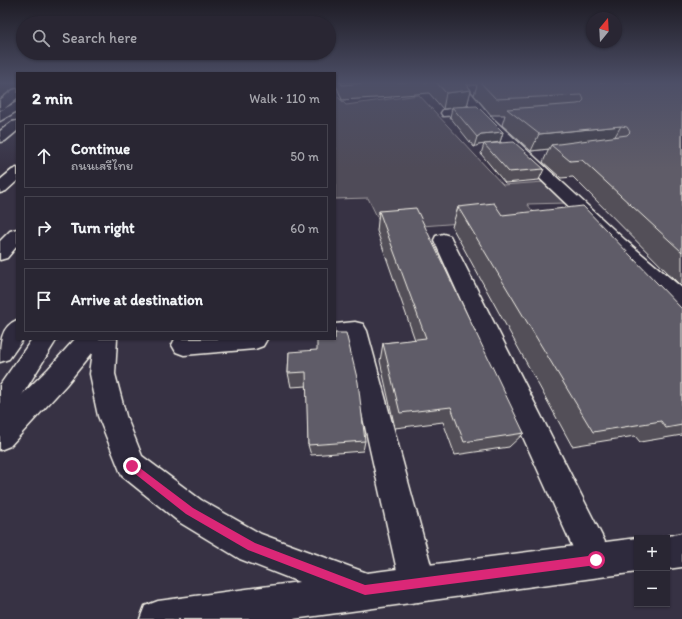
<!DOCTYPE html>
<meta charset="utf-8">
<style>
:root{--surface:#292633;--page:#312e3b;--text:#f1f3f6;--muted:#a5a5ac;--line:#45434e}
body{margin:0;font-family:Itim,"Playpen Sans Thai",sans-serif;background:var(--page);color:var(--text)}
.controls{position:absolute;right:12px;bottom:12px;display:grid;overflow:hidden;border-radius:0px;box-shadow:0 1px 3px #0004}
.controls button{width:36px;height:36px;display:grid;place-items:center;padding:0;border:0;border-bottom:1px solid var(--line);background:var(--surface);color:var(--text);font:20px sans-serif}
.compass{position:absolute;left:586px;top:12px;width:36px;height:36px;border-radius:50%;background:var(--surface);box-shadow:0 1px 3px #0004;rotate:18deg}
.stop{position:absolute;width:12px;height:12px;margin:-9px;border:3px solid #db2777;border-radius:50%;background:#fff}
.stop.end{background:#db2777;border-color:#fff;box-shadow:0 1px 4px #0008}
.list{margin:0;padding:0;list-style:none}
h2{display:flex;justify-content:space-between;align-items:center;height:52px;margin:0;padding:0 16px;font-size:17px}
h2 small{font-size:13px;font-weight:400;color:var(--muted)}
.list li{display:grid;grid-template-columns:26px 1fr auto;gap:12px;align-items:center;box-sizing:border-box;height:64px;margin:0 8px 8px;padding:0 8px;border:1px solid var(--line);border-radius:0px}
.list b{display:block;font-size:15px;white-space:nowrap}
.list p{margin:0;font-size:13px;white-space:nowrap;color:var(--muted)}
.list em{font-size:13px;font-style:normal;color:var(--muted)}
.icon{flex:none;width:22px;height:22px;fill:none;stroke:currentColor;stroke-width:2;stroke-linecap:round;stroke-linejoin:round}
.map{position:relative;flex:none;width:682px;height:619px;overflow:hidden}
.search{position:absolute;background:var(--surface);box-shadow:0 1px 3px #0004;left:16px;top:16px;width:320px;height:44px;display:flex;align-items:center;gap:10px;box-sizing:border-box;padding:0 14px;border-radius:22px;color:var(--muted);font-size:15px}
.panel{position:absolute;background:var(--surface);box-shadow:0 1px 3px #0004;left:16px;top:72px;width:320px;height:268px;border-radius:0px}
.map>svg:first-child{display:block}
</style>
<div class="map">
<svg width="682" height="619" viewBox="0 0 682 619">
<rect width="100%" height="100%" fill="#373244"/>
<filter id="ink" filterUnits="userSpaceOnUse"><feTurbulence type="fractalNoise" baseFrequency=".025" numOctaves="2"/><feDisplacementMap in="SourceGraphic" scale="8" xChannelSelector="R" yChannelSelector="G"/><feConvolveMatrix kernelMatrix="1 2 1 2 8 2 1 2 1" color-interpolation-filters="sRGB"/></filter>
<g filter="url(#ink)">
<!-- green -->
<path fill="#504b59" stroke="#a29ea0" d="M 335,94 L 346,105 L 419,95 L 503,185 L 543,182 L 566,203 L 527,204 L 544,225 L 487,221 L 383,229 L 368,198 L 335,199 Z"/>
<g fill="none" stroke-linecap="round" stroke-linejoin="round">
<!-- minor casing -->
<g stroke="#f4f1e8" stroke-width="3">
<path id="minor" d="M 451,82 L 462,82 L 492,118 L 625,240 L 682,288 L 682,308 L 674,306 C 609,246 547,184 482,124 L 475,114 L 443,116 L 441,113 L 443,110 L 470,107 Z
M 443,234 L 450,236 L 452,240 L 608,548 L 613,560 L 608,572 L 596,577 L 584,572 L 434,240 L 436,236 Z
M 355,322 L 363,324 L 367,331 L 436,584 L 430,596 L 418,602 L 406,596 L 400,584 L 346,341 L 335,342 L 326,339 L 335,339 L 335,324 Z
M 175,339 L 267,339 L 263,346 L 255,349 L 184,355 L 176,352 L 172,345 Z"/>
</g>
<!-- major casing -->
<g stroke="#f4f1e8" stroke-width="3">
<path id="major" d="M 17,89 L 17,98 L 4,109 L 0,110 L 0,100 L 13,90 Z
M 75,339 L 117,339 L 115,374 L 126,416 L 142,456 L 201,500 L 261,534 L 367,573 L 637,538 L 637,572 L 293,619 L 140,619 L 145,606 L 158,601 L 299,582 L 240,559 L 179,522 L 122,476 L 98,416 L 89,374 L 92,353 L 66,385 L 10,446 L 0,450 L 0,416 L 48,369 Z
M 682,533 L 682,567 L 667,569 L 667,538 L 660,538 Z"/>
</g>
<!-- highway casing -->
<g stroke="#f4f1e8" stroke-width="3">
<path id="highway" d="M 17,102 L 17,111 L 0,121 L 0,111 Z
M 17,121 L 17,131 L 5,141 L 0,142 L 0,131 L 12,122 Z
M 17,168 L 17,181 L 6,191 L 0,193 L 0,180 L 12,170 Z
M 17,229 L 17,246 L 7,258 L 0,260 L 0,241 L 10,231 Z
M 17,320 L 17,339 L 23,339 L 9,359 L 0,362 C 0,344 0,327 17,320 Z
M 32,339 L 57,339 L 9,416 L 0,420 L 0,385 Z"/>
</g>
<!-- minor -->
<use href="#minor" fill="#2f2a3d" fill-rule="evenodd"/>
<!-- major -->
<use href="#major" fill="#2f2a3d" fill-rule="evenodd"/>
<!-- highway -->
<use href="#highway" fill="#2f2a3d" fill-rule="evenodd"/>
</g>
<!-- wall -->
<path fill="#524f59" stroke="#f4f1e8" d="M 335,82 L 682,82 L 682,287 L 573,177 L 561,178 L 543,162 L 549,149 L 531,151 L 502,125 L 505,115 L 491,115 L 474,95 L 477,85 L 467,85 L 471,90 L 467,106 L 460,107 L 503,132 L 500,142 L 486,143 L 544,169 L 539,180 L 505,183 L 481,154 L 484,144 L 478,145 L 474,147 L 450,117 L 452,108 L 443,109 L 429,93 L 392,96 L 392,97 L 342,100 Z
M 458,207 L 502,215 L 682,309 L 682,435 L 640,442 L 635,436 L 572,446 L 452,227 Z
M 379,211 L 524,433 L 509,447 L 455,455 L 443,422 L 395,428 L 380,361 L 383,343 L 415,340 L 377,231 Z
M 289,352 L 365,441 L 363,451 L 311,455 L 308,445 L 307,386 L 291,387 L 288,373 Z"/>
<!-- shaded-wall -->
<path fill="#424048" stroke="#f4f1e8" d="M 471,90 L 467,106 L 443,109 L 446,93 Z
M 621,126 L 611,143 L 551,145 L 549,149 L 531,151 L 539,134 Z
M 503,132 L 500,142 L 478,145 L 474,147 L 477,137 L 481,134 Z"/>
<!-- building -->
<path fill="#5f5c67" stroke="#f4f1e8" d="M 341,82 L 379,82 L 342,85 Z
M 436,82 L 465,82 L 471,90 L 446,93 Z
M 480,82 L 682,82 L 682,252 L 582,160 L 570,161 L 551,145 L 627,135 L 630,132 L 627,127 L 621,126 L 539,134 L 507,109 L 577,104 L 581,103 L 584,100 L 582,95 L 496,99 Z
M 477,106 L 503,132 L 481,134 L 477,137 L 452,107 Z
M 514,142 L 544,169 L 509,172 L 484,144 Z
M 494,203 L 502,215 L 583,206 L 682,309 L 682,425 L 666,428 L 661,421 L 593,432 L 458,207 Z
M 416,208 L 524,433 L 464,442 L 451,407 L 400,413 L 383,343 L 426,338 L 379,211 Z
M 335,333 L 346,333 L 358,382 L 365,441 L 308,445 L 306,372 L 288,373 L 289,352 L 317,350 L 317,339 L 335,339 Z"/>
</g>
<!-- sky -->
<linearGradient id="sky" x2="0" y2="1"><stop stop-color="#1e1c25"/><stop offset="0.49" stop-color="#4d4f67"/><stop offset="1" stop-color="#4d4f67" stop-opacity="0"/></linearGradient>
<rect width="682" height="169" fill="url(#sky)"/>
<!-- route -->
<path fill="#db2777" d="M 132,462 L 193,508 L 255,543 L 365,585 L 596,555 L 599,557 L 601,560 L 599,564 L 596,565 L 365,595 L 248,550 L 186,514 L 129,469 L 128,466 Z"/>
</svg>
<div class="controls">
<button>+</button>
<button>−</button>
</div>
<svg class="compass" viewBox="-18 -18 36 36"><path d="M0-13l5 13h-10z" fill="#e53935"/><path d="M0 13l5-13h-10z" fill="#a5a5ac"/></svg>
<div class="stop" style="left:596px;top:560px"></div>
<div class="stop end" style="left:132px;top:466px"></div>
<div class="search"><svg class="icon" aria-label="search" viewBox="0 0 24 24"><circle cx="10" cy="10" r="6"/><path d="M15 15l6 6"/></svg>Search here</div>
<section class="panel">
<h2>2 min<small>Walk · 110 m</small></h2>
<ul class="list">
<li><svg class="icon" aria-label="ahead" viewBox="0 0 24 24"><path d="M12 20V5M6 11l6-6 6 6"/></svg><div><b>Continue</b><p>ถนนเสรีไทย</p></div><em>50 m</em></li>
<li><svg class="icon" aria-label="right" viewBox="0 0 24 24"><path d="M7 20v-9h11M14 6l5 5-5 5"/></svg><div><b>Turn right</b></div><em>60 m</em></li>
<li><svg class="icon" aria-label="arrive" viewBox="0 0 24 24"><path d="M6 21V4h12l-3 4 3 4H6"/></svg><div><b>Arrive at destination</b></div></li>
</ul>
</section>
</div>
